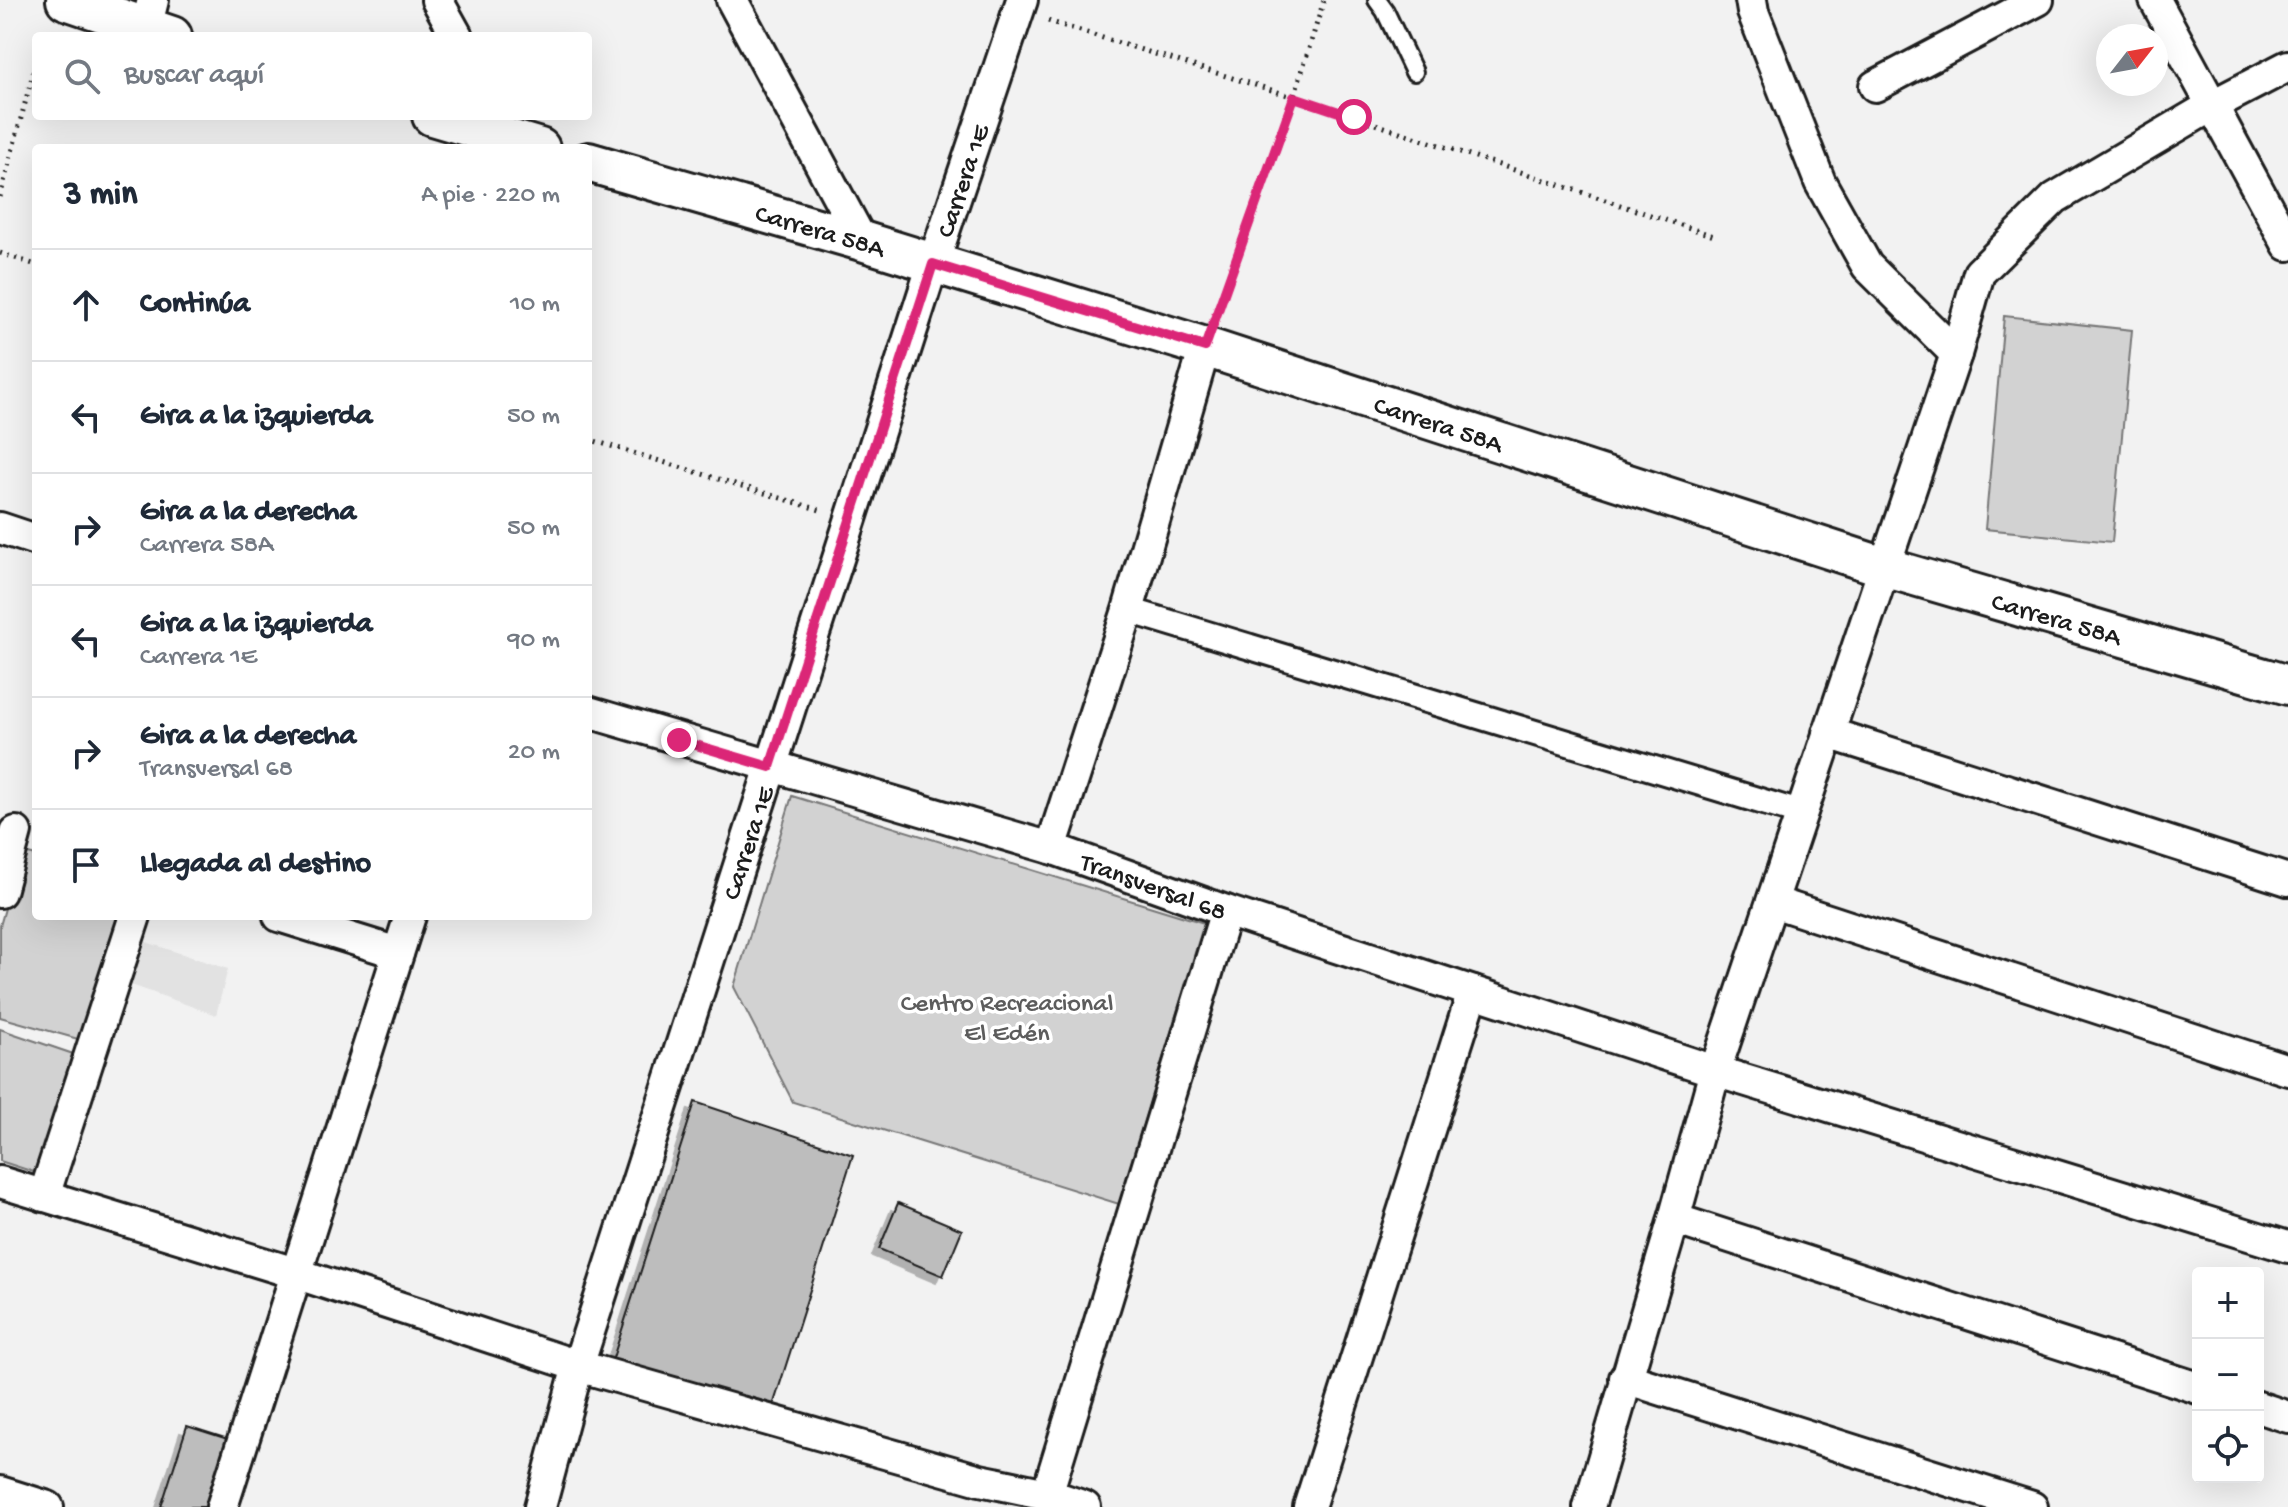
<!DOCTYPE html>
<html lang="es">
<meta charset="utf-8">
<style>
:root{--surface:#fff;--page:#f2f2f3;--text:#1f2937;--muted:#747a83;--line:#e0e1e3}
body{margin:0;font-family:"Gochi Hand",sans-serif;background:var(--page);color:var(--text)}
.controls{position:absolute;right:24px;bottom:24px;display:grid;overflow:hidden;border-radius:8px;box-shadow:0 8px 32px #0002}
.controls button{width:72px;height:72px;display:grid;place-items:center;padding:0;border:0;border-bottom:2px solid var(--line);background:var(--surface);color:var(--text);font:40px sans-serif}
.compass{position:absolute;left:2096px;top:24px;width:72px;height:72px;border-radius:50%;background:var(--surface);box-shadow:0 8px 32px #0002;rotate:59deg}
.stop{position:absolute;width:24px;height:24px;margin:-18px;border:6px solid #db2777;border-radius:50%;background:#fff}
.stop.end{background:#db2777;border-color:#fff;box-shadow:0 2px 8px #0008}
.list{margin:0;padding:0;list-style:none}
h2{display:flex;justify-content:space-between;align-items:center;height:104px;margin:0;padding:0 32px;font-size:34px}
h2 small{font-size:26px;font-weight:400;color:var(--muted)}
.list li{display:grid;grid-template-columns:52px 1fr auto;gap:24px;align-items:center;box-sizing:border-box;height:112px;padding:0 32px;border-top:2px solid var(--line)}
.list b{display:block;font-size:30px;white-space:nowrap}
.list p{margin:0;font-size:26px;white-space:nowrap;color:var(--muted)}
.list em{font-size:26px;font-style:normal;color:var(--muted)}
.icon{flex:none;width:44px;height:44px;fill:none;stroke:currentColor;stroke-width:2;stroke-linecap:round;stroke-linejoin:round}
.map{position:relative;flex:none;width:2288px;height:1507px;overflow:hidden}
.search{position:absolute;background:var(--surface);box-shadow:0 8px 32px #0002;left:32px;top:32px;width:560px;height:88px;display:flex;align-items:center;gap:20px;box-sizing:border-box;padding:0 28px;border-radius:8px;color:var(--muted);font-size:30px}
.panel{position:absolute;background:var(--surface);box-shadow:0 8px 32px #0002;left:32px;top:144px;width:560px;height:776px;border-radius:8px}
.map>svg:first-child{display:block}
</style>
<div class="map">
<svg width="2288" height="1507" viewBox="0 0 2288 1507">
<defs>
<filter id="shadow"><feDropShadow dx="-7" dy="7" stdDeviation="0" flood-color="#0004"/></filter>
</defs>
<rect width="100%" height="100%" fill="#f2f2f2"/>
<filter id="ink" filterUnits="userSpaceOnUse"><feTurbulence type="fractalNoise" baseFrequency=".0125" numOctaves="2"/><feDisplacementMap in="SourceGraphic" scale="16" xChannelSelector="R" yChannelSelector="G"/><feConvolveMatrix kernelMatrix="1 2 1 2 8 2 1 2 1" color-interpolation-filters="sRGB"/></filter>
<g filter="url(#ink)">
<!-- built -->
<path fill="#e2e2e2" d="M 134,938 L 228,969 L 216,1015 L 120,981 Z"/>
<!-- green -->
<path fill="#d2d2d2" stroke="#777" stroke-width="2" d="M 2004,316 L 2132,330 L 2112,542 L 1985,529 Z
M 792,796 L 1204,923 L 1119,1204 L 793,1102 L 734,987 Z
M 21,852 L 36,856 L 36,916 L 127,916 L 85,1041 L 0,1017 L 0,926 Z
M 0,1029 L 79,1056 L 40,1174 L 0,1161 Z"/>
<!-- building -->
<path fill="#bdbdbd" stroke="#1c1c1c" stroke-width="2" filter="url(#shadow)" d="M 695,1102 L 853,1155 L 772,1409 L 612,1361 Z
M 898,1203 L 962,1230 L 943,1276 L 879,1249 Z
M 187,1426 L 231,1440 L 209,1507 L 161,1507 Z"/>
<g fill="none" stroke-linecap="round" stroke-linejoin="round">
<!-- service casing -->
<g stroke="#1c1c1c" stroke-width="22">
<path id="service" d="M 1377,0 L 1385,11 L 1414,72"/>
</g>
<!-- pedestrian casing -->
<g stroke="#1c1c1c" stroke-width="30">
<path id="pedestrian" d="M 1128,610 L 1800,813"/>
</g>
<!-- minor casing -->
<g stroke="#1c1c1c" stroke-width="36">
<g id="minor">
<path d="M 437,0 L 457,36"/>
<path d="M 732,0 L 862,241"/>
<path d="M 1751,0 L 1753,12 L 1820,182 L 1867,266 L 1956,354"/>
<path d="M 2155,0 L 2288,245"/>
<path d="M 146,28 L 153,0"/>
<path d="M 1875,86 L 2038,0"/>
<path d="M 0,528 L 36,540"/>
<path id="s1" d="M 588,712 L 1051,848 L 1226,911 L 1715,1071 L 2288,1247"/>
<path d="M 1828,733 L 2288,880"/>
<path d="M 1051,848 L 1128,610 L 1205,347"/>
<path d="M 0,892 L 16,832"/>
<path d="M 1773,902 L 2288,1070"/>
<path d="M 279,916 L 398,953"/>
<path d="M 0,1182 L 295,1273 L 578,1366 L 980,1480 L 1047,1494 L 1085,1507"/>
<path d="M 44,1196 L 135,916"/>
<path d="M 1674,1219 L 2198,1388"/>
<path d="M 1625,1378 L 2032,1507"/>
<path d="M 2258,1407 L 2288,1417"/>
<path d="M 0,1492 L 48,1507"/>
<path d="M 1047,1494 L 1226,911"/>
<path d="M 222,1507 L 410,916"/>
<path id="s2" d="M 540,1507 L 578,1366 L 933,264 L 1022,0"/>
<path d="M 1309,1507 L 1473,992"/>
<path d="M 1589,1507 L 1674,1219 L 1715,1071 L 1956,354 L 1979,273 L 2055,198 L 2211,106 L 2288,66"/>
</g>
</g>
<!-- tertiary casing -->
<g stroke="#1c1c1c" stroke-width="44">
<g id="tertiary">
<path d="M 66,0 L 172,36"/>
<path d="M 432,116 L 540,148"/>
<path id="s3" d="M 588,162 L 862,241 L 1205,347 L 1884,567 L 2288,685"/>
</g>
</g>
<!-- path -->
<path stroke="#1c1c1c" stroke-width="5" stroke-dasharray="2 6" stroke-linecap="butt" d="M 1048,21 L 1294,97 L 1717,237
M 0,197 L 36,62
M 0,253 L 36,265
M 1217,313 L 1294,97 L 1324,0
M 588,439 L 820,510"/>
<!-- service -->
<use href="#service" stroke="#fff" stroke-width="16"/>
<!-- pedestrian -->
<use href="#pedestrian" stroke="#fff" stroke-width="24"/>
<!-- minor -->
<use href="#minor" stroke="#fff" stroke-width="30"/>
<!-- tertiary -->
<use href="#tertiary" stroke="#fff" stroke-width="38"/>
</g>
</g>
<g fill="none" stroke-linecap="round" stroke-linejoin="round" filter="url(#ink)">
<!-- route -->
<path stroke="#db2777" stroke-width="10" d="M 679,740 L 770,767 L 933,264 L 1205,347 L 1294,97 L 1354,117"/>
</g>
<g text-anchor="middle" stroke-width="7" stroke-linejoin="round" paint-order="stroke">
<!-- street labels -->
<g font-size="26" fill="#1c1c1c" stroke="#fff">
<text dy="9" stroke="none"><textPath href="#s2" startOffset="1392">Carrera 1E</textPath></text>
<text dy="9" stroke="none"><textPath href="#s3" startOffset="242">Carrera 58A</textPath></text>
<text dy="9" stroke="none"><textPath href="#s3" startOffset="890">Carrera 58A</textPath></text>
<text dy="9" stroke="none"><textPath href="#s3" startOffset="1538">Carrera 58A</textPath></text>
<text dy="9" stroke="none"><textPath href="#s2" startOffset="696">Carrera 1E</textPath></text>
<text dy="9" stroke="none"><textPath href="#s1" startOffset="592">Transversal 68</textPath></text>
</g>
<!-- park labels -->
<g font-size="26" fill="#5c5c5c" stroke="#fff">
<text x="1007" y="1010">Centro Recreacional<tspan x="1007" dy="30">El Edén</tspan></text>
</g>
</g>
</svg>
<div class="controls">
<button>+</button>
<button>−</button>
<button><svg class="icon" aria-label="locate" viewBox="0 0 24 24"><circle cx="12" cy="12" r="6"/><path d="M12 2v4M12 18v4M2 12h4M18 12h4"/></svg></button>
</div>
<svg class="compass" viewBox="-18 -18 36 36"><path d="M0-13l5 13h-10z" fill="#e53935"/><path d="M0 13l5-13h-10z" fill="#747a83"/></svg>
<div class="stop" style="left:1354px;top:117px"></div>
<div class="stop end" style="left:679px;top:740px"></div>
<div class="search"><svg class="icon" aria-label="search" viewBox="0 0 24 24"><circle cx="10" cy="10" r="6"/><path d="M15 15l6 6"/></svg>Buscar aquí</div>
<section class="panel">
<h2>3 min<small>A pie · 220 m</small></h2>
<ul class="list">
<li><svg class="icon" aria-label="ahead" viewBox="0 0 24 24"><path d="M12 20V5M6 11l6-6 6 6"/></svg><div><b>Continúa</b></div><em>10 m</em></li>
<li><svg class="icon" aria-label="left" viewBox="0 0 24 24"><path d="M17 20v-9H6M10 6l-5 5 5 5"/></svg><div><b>Gira a la izquierda</b></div><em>50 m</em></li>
<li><svg class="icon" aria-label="right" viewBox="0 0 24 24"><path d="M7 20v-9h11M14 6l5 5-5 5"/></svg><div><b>Gira a la derecha</b><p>Carrera 58A</p></div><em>50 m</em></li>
<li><svg class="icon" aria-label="left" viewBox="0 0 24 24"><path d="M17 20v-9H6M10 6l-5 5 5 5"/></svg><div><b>Gira a la izquierda</b><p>Carrera 1E</p></div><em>90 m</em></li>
<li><svg class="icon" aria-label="right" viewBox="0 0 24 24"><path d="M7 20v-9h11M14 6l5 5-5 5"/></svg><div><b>Gira a la derecha</b><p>Transversal 68</p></div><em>20 m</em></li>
<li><svg class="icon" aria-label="arrive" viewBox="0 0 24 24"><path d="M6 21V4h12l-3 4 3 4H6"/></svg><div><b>Llegada al destino</b></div></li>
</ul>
</section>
</div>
